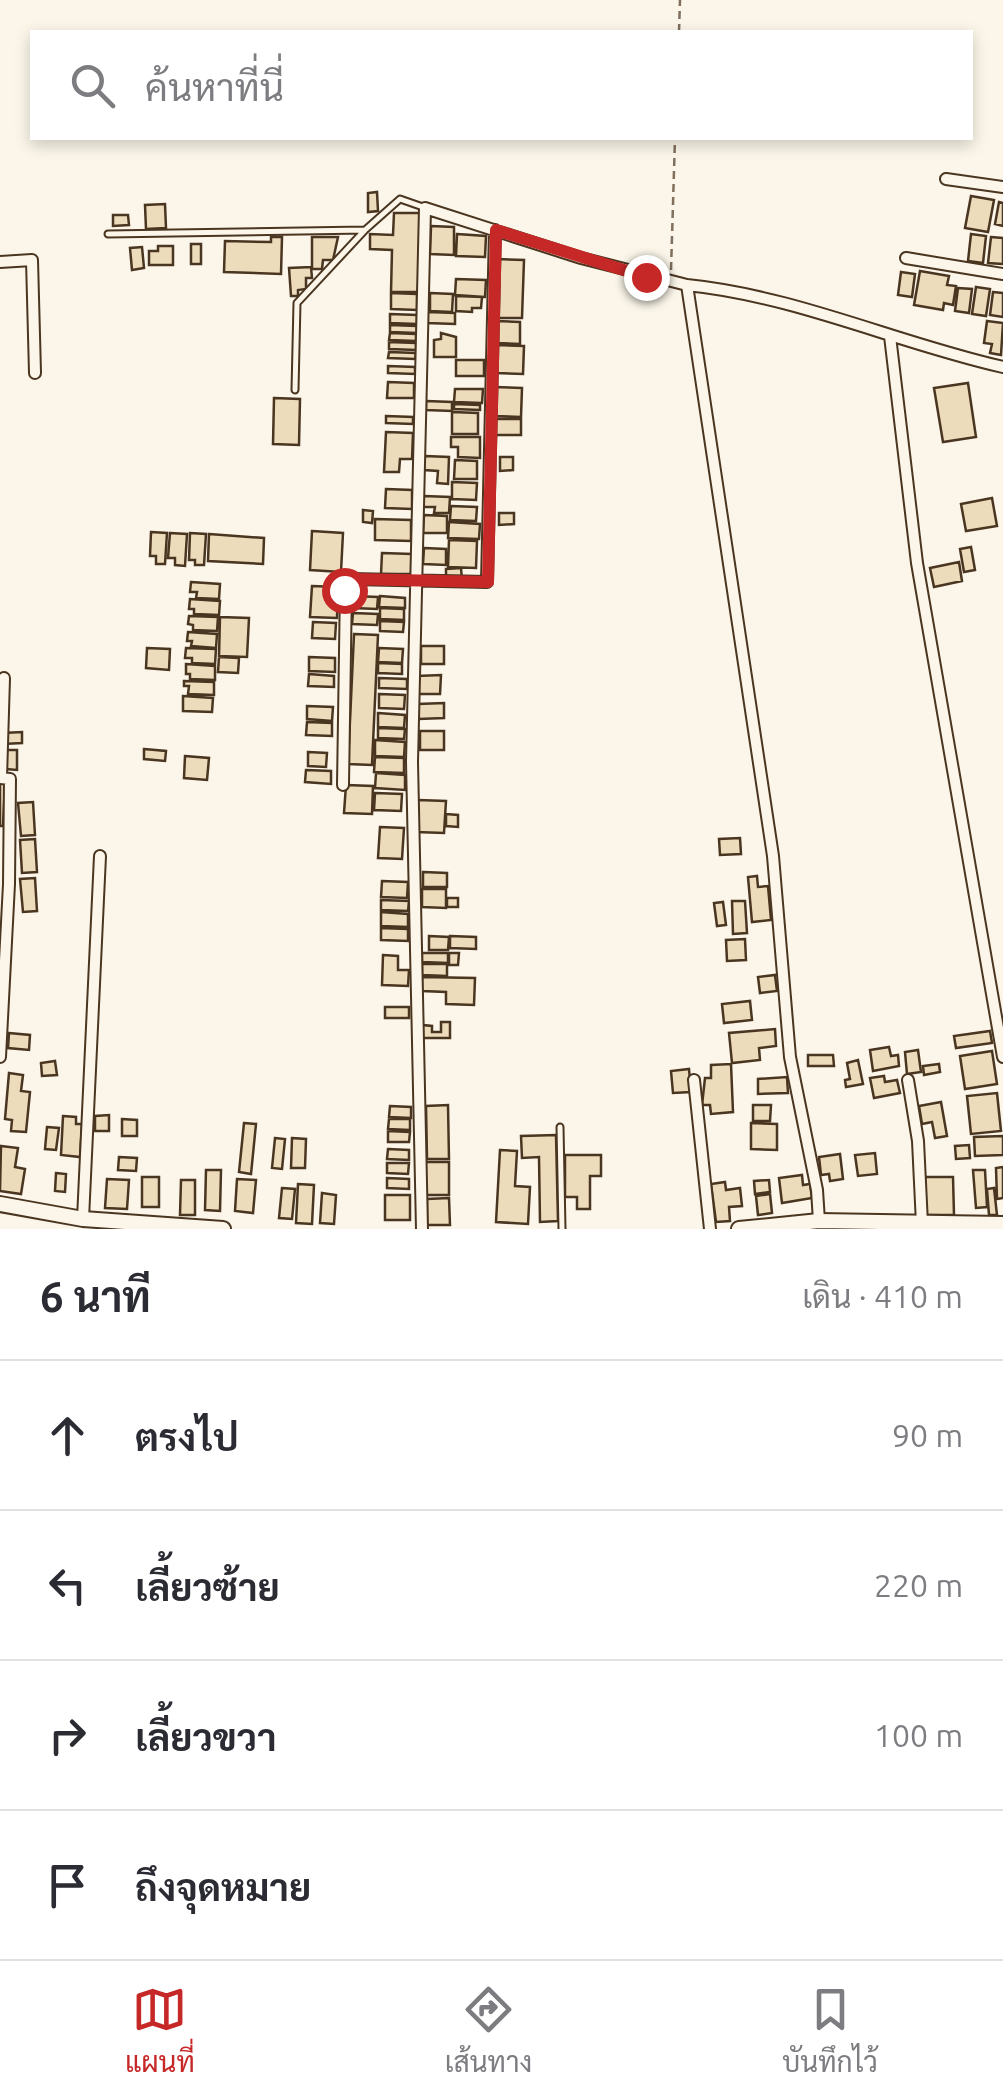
<!DOCTYPE html>
<html lang="th">
<meta charset="utf-8">
<style>
:root{--surface:#fff;--page:#f2f2f3;--text:#2b2b33;--muted:#7c7c81;--line:#e1e1e2;--accent:#c62828}
body{margin:0;font-family:Ubuntu,Sarabun,sans-serif;background:var(--page);color:var(--text)}
.stop{position:absolute;width:30px;height:30px;margin:-22px;border:8px solid #c62828;border-radius:50%;background:#fff}
.stop.end{background:#c62828;border-color:#fff;box-shadow:0 2px 10px #0008}
.list{margin:0;padding:0;list-style:none}
h2{display:flex;justify-content:space-between;align-items:center;height:130px;margin:0;padding:0 40px;font-size:42px}
h2 small{font-size:32px;font-weight:400;color:var(--muted)}
.list li{display:grid;grid-template-columns:65px 1fr auto;gap:30px;align-items:center;box-sizing:border-box;height:150px;padding:0 40px;border-top:2px solid var(--line)}
.list b{display:block;font-size:38px;white-space:nowrap}
.list em{font-size:32px;font-style:normal;color:var(--muted)}
.icon{flex:none;width:55px;height:55px;fill:none;stroke:currentColor;stroke-width:2;stroke-linecap:round;stroke-linejoin:round}
.map{position:relative;flex:none;width:1003px;height:1229px;overflow:hidden}
.search{position:absolute;background:var(--surface);box-shadow:0 5px 15px #0003;left:30px;right:30px;top:30px;height:110px;display:flex;align-items:center;gap:25px;box-sizing:border-box;padding:0 35px;border-radius:0px;color:var(--muted);font-size:38px}
.sheet{height:730px;background:var(--surface)}
nav{display:flex;justify-content:space-around;align-items:center;box-sizing:border-box;height:140px;border-top:2px solid var(--line);background:var(--surface);font-size:28px;color:var(--muted)}
nav a{display:grid;justify-items:center;gap:5px}
nav .on{color:var(--accent)}
.map>svg:first-child{display:block}
</style>
<div class="map">
<svg width="1003" height="1229" viewBox="0 0 1003 1229">
<rect width="100%" height="100%" fill="#fbf6e9"/>
<!-- building -->
<path fill="#ecdcbc" stroke="#4a3520" stroke-width="2.5" d="M 377,192 L 378,211 L 368,212 L 368,193 Z
M 971,196 L 994,200 L 988,232 L 965,228 Z
M 999,202 L 1003,203 L 1003,226 L 995,224 Z
M 165,204 L 166,228 L 146,229 L 145,205 Z
M 394,213 L 420,213 L 418,292 L 391,292 L 392,250 L 370,249 L 370,234 L 393,235 Z
M 113,215 L 128,215 L 129,225 L 113,226 Z
M 431,226 L 454,227 L 454,255 L 430,254 Z
M 457,234 L 486,236 L 485,257 L 456,256 Z
M 971,234 L 986,236 L 983,263 L 968,261 Z
M 271,237 L 282,237 L 281,274 L 224,272 L 225,241 L 271,242 Z
M 312,237 L 338,237 L 333,260 L 323,260 L 322,269 L 312,269 Z
M 991,237 L 1003,238 L 1003,264 L 988,263 Z
M 191,244 L 201,244 L 201,264 L 191,264 Z
M 158,246 L 173,246 L 173,265 L 149,265 L 149,251 L 158,251 Z
M 142,247 L 144,268 L 132,270 L 130,248 Z
M 497,259 L 524,260 L 522,318 L 495,318 Z
M 311,267 L 312,278 L 306,278 L 306,289 L 298,290 L 298,296 L 291,296 L 289,268 Z
M 920,271 L 949,276 L 947,285 L 956,286 L 953,305 L 944,303 L 943,310 L 914,305 Z
M 901,272 L 915,274 L 912,297 L 898,295 Z
M 456,279 L 486,280 L 485,297 L 455,295 Z
M 976,287 L 990,289 L 986,316 L 972,314 Z
M 958,288 L 972,289 L 969,313 L 955,311 Z
M 993,292 L 1003,293 L 1003,317 L 990,315 Z
M 391,293 L 417,294 L 417,310 L 391,309 Z
M 430,293 L 453,294 L 452,312 L 430,311 Z
M 456,296 L 482,297 L 481,308 L 472,308 L 472,312 L 456,311 Z
M 428,312 L 455,313 L 455,324 L 427,323 Z
M 390,314 L 417,315 L 417,324 L 390,323 Z
M 496,321 L 520,322 L 520,344 L 495,343 Z
M 987,321 L 1003,323 L 1001,355 L 990,353 L 992,344 L 984,343 Z
M 390,325 L 417,326 L 417,333 L 390,332 Z
M 390,333 L 416,334 L 416,341 L 389,340 Z
M 441,333 L 456,337 L 456,357 L 434,357 L 434,340 L 441,339 Z
M 389,342 L 416,343 L 416,350 L 389,349 Z
M 497,345 L 524,346 L 523,374 L 496,373 Z
M 389,352 L 416,353 L 415,359 L 388,358 Z
M 456,360 L 484,360 L 484,376 L 456,376 Z
M 388,366 L 415,367 L 415,374 L 388,373 Z
M 388,382 L 414,383 L 414,398 L 387,398 Z
M 968,383 L 976,437 L 943,442 L 934,388 Z
M 494,387 L 522,388 L 521,417 L 493,416 Z
M 455,389 L 483,389 L 482,403 L 454,402 Z
M 274,398 L 300,399 L 299,445 L 273,444 Z
M 426,401 L 452,402 L 452,411 L 426,410 Z
M 454,404 L 480,405 L 480,410 L 454,409 Z
M 452,412 L 478,413 L 478,434 L 452,434 Z
M 386,416 L 413,417 L 413,424 L 386,423 Z
M 493,419 L 521,419 L 521,435 L 493,435 Z
M 386,432 L 413,433 L 412,459 L 400,459 L 399,472 L 384,472 Z
M 451,437 L 480,437 L 480,458 L 458,457 L 458,447 L 451,447 Z
M 425,456 L 449,457 L 448,484 L 437,483 L 438,471 L 424,470 Z
M 500,457 L 513,457 L 513,470 L 500,471 Z
M 455,460 L 477,461 L 477,479 L 454,479 Z
M 452,482 L 477,483 L 476,500 L 452,499 Z
M 386,489 L 412,490 L 412,509 L 385,508 Z
M 424,496 L 450,497 L 449,513 L 434,513 L 435,507 L 423,507 Z
M 992,498 L 997,526 L 966,531 L 961,504 Z
M 451,506 L 477,507 L 476,521 L 450,520 Z
M 363,510 L 373,511 L 372,523 L 363,522 Z
M 499,513 L 514,513 L 514,524 L 499,525 Z
M 424,515 L 447,516 L 447,533 L 423,533 Z
M 375,519 L 411,520 L 411,541 L 375,540 Z
M 449,522 L 480,524 L 479,539 L 448,538 Z
M 312,531 L 343,533 L 341,572 L 310,570 Z
M 151,532 L 167,533 L 165,564 L 156,564 L 156,556 L 150,556 Z
M 170,533 L 187,534 L 185,566 L 175,565 L 175,558 L 168,558 Z
M 190,533 L 206,534 L 204,565 L 195,565 L 195,560 L 189,560 Z
M 209,534 L 264,538 L 263,564 L 208,561 Z
M 449,540 L 477,541 L 476,568 L 448,567 Z
M 971,547 L 975,570 L 964,572 L 960,549 Z
M 424,548 L 446,549 L 446,565 L 423,564 Z
M 382,553 L 412,554 L 412,574 L 381,574 Z
M 959,562 L 962,581 L 934,587 L 930,568 Z
M 461,568 L 462,580 L 446,580 L 446,569 Z
M 191,582 L 220,584 L 219,599 L 196,598 L 197,592 L 190,592 Z
M 312,586 L 338,587 L 337,618 L 310,617 Z
M 353,596 L 378,597 L 377,609 L 353,608 Z
M 380,596 L 405,598 L 405,608 L 379,607 Z
M 190,599 L 220,601 L 219,615 L 194,614 L 194,609 L 189,609 Z
M 380,608 L 404,609 L 404,620 L 380,619 Z
M 353,613 L 378,614 L 377,625 L 352,624 Z
M 189,616 L 218,617 L 217,631 L 193,630 L 193,625 L 188,624 Z
M 220,617 L 249,618 L 247,657 L 219,656 Z
M 380,621 L 404,622 L 403,632 L 380,631 Z
M 313,622 L 336,623 L 335,639 L 312,638 Z
M 188,632 L 217,634 L 216,648 L 191,646 L 192,641 L 187,641 Z
M 354,634 L 378,635 L 372,765 L 348,764 Z
M 421,646 L 444,646 L 444,664 L 421,664 Z
M 147,648 L 170,649 L 169,670 L 146,668 Z
M 186,648 L 216,649 L 215,664 L 192,663 L 192,658 L 185,658 Z
M 379,648 L 403,649 L 402,663 L 378,662 Z
M 219,657 L 239,658 L 238,673 L 218,672 Z
M 309,657 L 335,658 L 335,672 L 309,671 Z
M 378,663 L 402,664 L 402,674 L 378,673 Z
M 186,664 L 215,666 L 215,680 L 190,679 L 190,674 L 186,674 Z
M 309,674 L 334,676 L 334,687 L 308,686 Z
M 441,675 L 440,694 L 417,694 L 417,676 Z
M 379,678 L 407,679 L 407,689 L 379,688 Z
M 184,681 L 214,682 L 214,695 L 188,694 L 189,686 L 184,686 Z
M 379,694 L 405,695 L 404,709 L 379,708 Z
M 183,696 L 213,698 L 212,712 L 183,711 Z
M 444,703 L 444,718 L 419,719 L 418,704 Z
M 307,706 L 333,707 L 332,721 L 307,719 Z
M 378,713 L 405,715 L 404,728 L 378,727 Z
M 307,722 L 332,723 L 332,736 L 306,735 Z
M 378,728 L 405,729 L 404,739 L 378,738 Z
M 420,731 L 444,731 L 444,750 L 420,750 Z
M 22,732 L 22,743 L 3,744 L 3,733 Z
M 375,740 L 405,742 L 404,757 L 375,756 Z
M 144,749 L 166,751 L 165,761 L 144,759 Z
M 7,750 L 17,750 L 17,770 L 6,769 Z
M 308,752 L 327,753 L 326,767 L 308,766 Z
M 185,756 L 209,758 L 207,780 L 184,778 Z
M 375,757 L 404,758 L 404,773 L 374,772 Z
M 306,770 L 331,771 L 331,784 L 305,782 Z
M 376,773 L 405,775 L 405,790 L 375,788 Z
M 0,782 L 5,783 L 3,826 L 0,826 Z
M 346,785 L 373,786 L 372,814 L 344,813 Z
M 375,793 L 402,794 L 401,811 L 374,810 Z
M 418,800 L 446,801 L 444,833 L 416,832 Z
M 33,802 L 35,835 L 21,836 L 18,803 Z
M 446,814 L 458,815 L 458,827 L 446,826 Z
M 380,827 L 404,828 L 402,859 L 378,858 Z
M 740,838 L 741,854 L 720,855 L 719,839 Z
M 35,839 L 37,872 L 22,873 L 20,840 Z
M 423,872 L 447,873 L 447,887 L 423,887 Z
M 757,876 L 758,887 L 768,886 L 771,920 L 752,922 L 748,877 Z
M 35,878 L 37,911 L 23,912 L 20,879 Z
M 382,881 L 408,882 L 407,898 L 381,897 Z
M 422,889 L 446,889 L 446,908 L 422,907 Z
M 447,898 L 458,898 L 458,907 L 447,907 Z
M 381,900 L 409,901 L 408,911 L 381,910 Z
M 732,901 L 745,901 L 747,933 L 733,934 Z
M 723,902 L 726,925 L 717,926 L 714,903 Z
M 381,912 L 408,914 L 408,927 L 381,926 Z
M 381,928 L 408,929 L 408,941 L 381,940 Z
M 429,936 L 449,937 L 448,950 L 429,950 Z
M 450,936 L 476,937 L 476,949 L 450,948 Z
M 745,939 L 746,960 L 727,961 L 726,940 Z
M 422,953 L 448,953 L 448,963 L 422,962 Z
M 449,953 L 459,953 L 458,965 L 449,965 Z
M 383,955 L 398,956 L 398,970 L 409,970 L 408,986 L 382,985 Z
M 422,964 L 447,964 L 447,976 L 422,975 Z
M 775,975 L 777,991 L 760,993 L 758,977 Z
M 422,977 L 475,978 L 474,1005 L 446,1004 L 446,992 L 422,991 Z
M 750,1001 L 752,1020 L 724,1023 L 722,1004 Z
M 385,1007 L 409,1007 L 409,1018 L 385,1018 Z
M 441,1022 L 450,1022 L 450,1038 L 422,1038 L 422,1025 L 432,1026 L 432,1032 L 441,1032 Z
M 775,1029 L 776,1046 L 759,1048 L 760,1060 L 732,1063 L 729,1033 Z
M 990,1031 L 992,1043 L 956,1048 L 954,1036 Z
M 9,1033 L 30,1035 L 29,1050 L 8,1048 Z
M 889,1047 L 891,1056 L 898,1055 L 899,1066 L 873,1071 L 870,1050 Z
M 918,1050 L 921,1072 L 907,1074 L 905,1052 Z
M 992,1051 L 997,1084 L 965,1089 L 960,1056 Z
M 808,1055 L 833,1055 L 834,1066 L 808,1066 Z
M 858,1060 L 863,1084 L 846,1087 L 845,1080 L 850,1079 L 847,1063 Z
M 55,1061 L 57,1075 L 42,1076 L 41,1063 Z
M 731,1064 L 733,1112 L 711,1114 L 710,1105 L 702,1105 L 705,1078 L 711,1078 L 711,1065 Z
M 939,1064 L 940,1072 L 924,1075 L 923,1066 Z
M 689,1069 L 691,1092 L 673,1093 L 671,1071 Z
M 9,1073 L 23,1075 L 21,1091 L 30,1092 L 26,1132 L 11,1131 L 12,1120 L 5,1119 Z
M 884,1076 L 885,1082 L 897,1080 L 900,1093 L 874,1098 L 870,1078 Z
M 787,1077 L 788,1093 L 758,1094 L 758,1079 Z
M 997,1093 L 1001,1131 L 971,1134 L 967,1096 Z
M 941,1102 L 947,1136 L 935,1138 L 932,1122 L 922,1124 L 919,1106 Z
M 448,1105 L 449,1159 L 427,1159 L 426,1106 Z
M 753,1105 L 771,1105 L 770,1121 L 753,1121 Z
M 390,1106 L 411,1107 L 411,1118 L 389,1117 Z
M 109,1115 L 109,1131 L 95,1131 L 95,1116 Z
M 63,1116 L 76,1117 L 76,1124 L 82,1124 L 80,1157 L 61,1155 Z
M 122,1119 L 137,1120 L 137,1136 L 122,1136 Z
M 389,1119 L 410,1119 L 410,1130 L 388,1129 Z
M 244,1123 L 256,1124 L 251,1174 L 239,1172 Z
M 751,1123 L 777,1124 L 777,1150 L 751,1149 Z
M 47,1127 L 59,1128 L 56,1150 L 45,1149 Z
M 388,1131 L 410,1132 L 409,1142 L 388,1142 Z
M 556,1135 L 558,1221 L 540,1222 L 539,1157 L 522,1158 L 521,1136 Z
M 1003,1136 L 1003,1155 L 975,1156 L 974,1137 Z
M 275,1138 L 285,1139 L 282,1169 L 272,1168 Z
M 292,1138 L 306,1139 L 305,1168 L 291,1168 Z
M 969,1145 L 970,1158 L 956,1159 L 955,1146 Z
M 1,1146 L 18,1148 L 15,1167 L 25,1169 L 21,1194 L 0,1191 Z
M 388,1149 L 409,1150 L 409,1160 L 387,1159 Z
M 500,1150 L 517,1151 L 515,1186 L 530,1187 L 528,1224 L 496,1222 Z
M 875,1153 L 877,1174 L 858,1176 L 855,1155 Z
M 840,1154 L 843,1179 L 830,1181 L 829,1174 L 821,1175 L 819,1157 Z
M 565,1155 L 601,1155 L 601,1176 L 590,1176 L 590,1209 L 577,1209 L 577,1197 L 565,1197 Z
M 119,1157 L 137,1158 L 136,1171 L 118,1170 Z
M 425,1162 L 449,1162 L 449,1195 L 425,1195 Z
M 387,1163 L 409,1163 L 408,1174 L 387,1173 Z
M 1003,1167 L 1003,1198 L 997,1199 L 996,1168 Z
M 206,1170 L 221,1170 L 220,1211 L 205,1210 Z
M 973,1170 L 985,1170 L 987,1207 L 976,1208 Z
M 56,1173 L 66,1174 L 65,1192 L 55,1191 Z
M 802,1175 L 803,1185 L 810,1184 L 812,1198 L 782,1203 L 779,1178 Z
M 142,1177 L 159,1177 L 159,1207 L 142,1207 Z
M 925,1177 L 953,1177 L 954,1215 L 925,1215 Z
M 387,1178 L 409,1179 L 409,1189 L 387,1188 Z
M 107,1179 L 129,1180 L 127,1209 L 105,1208 Z
M 237,1179 L 256,1180 L 253,1213 L 235,1211 Z
M 181,1180 L 195,1180 L 195,1215 L 180,1215 Z
M 769,1180 L 770,1192 L 755,1194 L 754,1181 Z
M 725,1182 L 726,1190 L 740,1188 L 742,1206 L 729,1207 L 730,1221 L 716,1222 L 711,1184 Z
M 298,1184 L 314,1185 L 312,1224 L 296,1223 Z
M 282,1188 L 295,1189 L 292,1219 L 279,1218 Z
M 994,1188 L 997,1215 L 989,1215 L 987,1189 Z
M 322,1193 L 336,1195 L 334,1224 L 320,1223 Z
M 770,1194 L 772,1213 L 758,1215 L 756,1196 Z
M 385,1195 L 410,1195 L 410,1220 L 385,1220 Z
M 449,1198 L 450,1225 L 427,1225 L 427,1199 Z"/>
<g fill="none" stroke-linecap="round" stroke-linejoin="round">
<!-- lane casing -->
<g stroke="#4a3520" stroke-width="9">
<path id="lane" d="M 108,234 L 365,230
M 295,390 L 297,303 L 365,230 L 400,199 L 423,207
M 560,1127 L 562,1229"/>
</g>
<!-- street casing -->
<g stroke="#4a3520" stroke-width="14">
<path id="street" d="M 946,179 L 1003,187
M 906,258 L 1003,274
M 0,262 L 32,260 L 35,373
M 890,336 L 917,563 L 1003,1057
M 0,778 L 10,779 L 9,884 L 0,1057
M 1,778 L 4,678
M 343,785 L 346,585 L 352,579 L 487,582 L 495,230
M 694,1080 L 710,1229
M 908,1080 L 918,1141 L 922,1224
M 83,1219 L 100,856
M 819,1221 L 817,1190 L 790,1057 L 773,856 L 687,285 C 796,296 897,343 1003,367
M 422,1229 L 412,762 L 425,208 L 581,258 L 687,285"/>
</g>
<!-- secondary casing -->
<g stroke="#4a3520" stroke-width="18">
<path id="secondary" d="M 0,1204 L 83,1219 L 223,1229
M 739,1229 L 819,1221 L 1003,1224"/>
</g>
<!-- path -->
<path stroke="#7f6f5c" stroke-width="2.5" stroke-dasharray="8 5" stroke-linecap="butt" d="M 679,32 L 680,0
M 671,270 L 675,138"/>
<!-- lane -->
<use href="#lane" stroke="#fbf6e9" stroke-width="5"/>
<!-- street -->
<use href="#street" stroke="#fbf6e9" stroke-width="10"/>
<!-- secondary -->
<use href="#secondary" stroke="#fbf6e9" stroke-width="14"/>
</g>
<g fill="none" stroke-linecap="round" stroke-linejoin="round">
<!-- route -->
<path stroke="#c62828" stroke-width="12" d="M 344,590 L 352,579 L 488,582 L 496,230 L 646,277"/>
</g>
</svg>
<div class="stop" style="left:344px;top:590px"></div>
<div class="stop end" style="left:646px;top:277px"></div>
<div class="search"><svg class="icon" aria-label="search" viewBox="0 0 24 24"><circle cx="10" cy="10" r="6"/><path d="M15 15l6 6"/></svg>ค้นหาที่นี่</div>
</div>
<section class="sheet">
<h2>6 นาที<small>เดิน · 410 m</small></h2>
<ul class="list">
<li><svg class="icon" aria-label="ahead" viewBox="0 0 24 24"><path d="M12 20V5M6 11l6-6 6 6"/></svg><div><b>ตรงไป</b></div><em>90 m</em></li>
<li><svg class="icon" aria-label="left" viewBox="0 0 24 24"><path d="M17 20v-9H6M10 6l-5 5 5 5"/></svg><div><b>เลี้ยวซ้าย</b></div><em>220 m</em></li>
<li><svg class="icon" aria-label="right" viewBox="0 0 24 24"><path d="M7 20v-9h11M14 6l5 5-5 5"/></svg><div><b>เลี้ยวขวา</b></div><em>100 m</em></li>
<li><svg class="icon" aria-label="arrive" viewBox="0 0 24 24"><path d="M6 21V4h12l-3 4 3 4H6"/></svg><div><b>ถึงจุดหมาย</b></div></li>
</ul>
</section>
<nav>
<a class="on"><svg class="icon" aria-label="map" viewBox="0 0 24 24"><path d="M3 6l6-2 6 2 6-2v14l-6 2-6-2-6 2zM9 4v14M15 6v14"/></svg>แผนที่</a>
<a><svg class="icon" aria-label="directions" viewBox="0 0 24 24"><path d="M12 3l9 9-9 9-9-9zM9 14v-3h6M13 9l2 2-2 2"/></svg>เส้นทาง</a>
<a><svg class="icon" aria-label="saved" viewBox="0 0 24 24"><path d="M7 4h10v16l-5-4-5 4z"/></svg>บันทึกไว้</a>
</nav>
